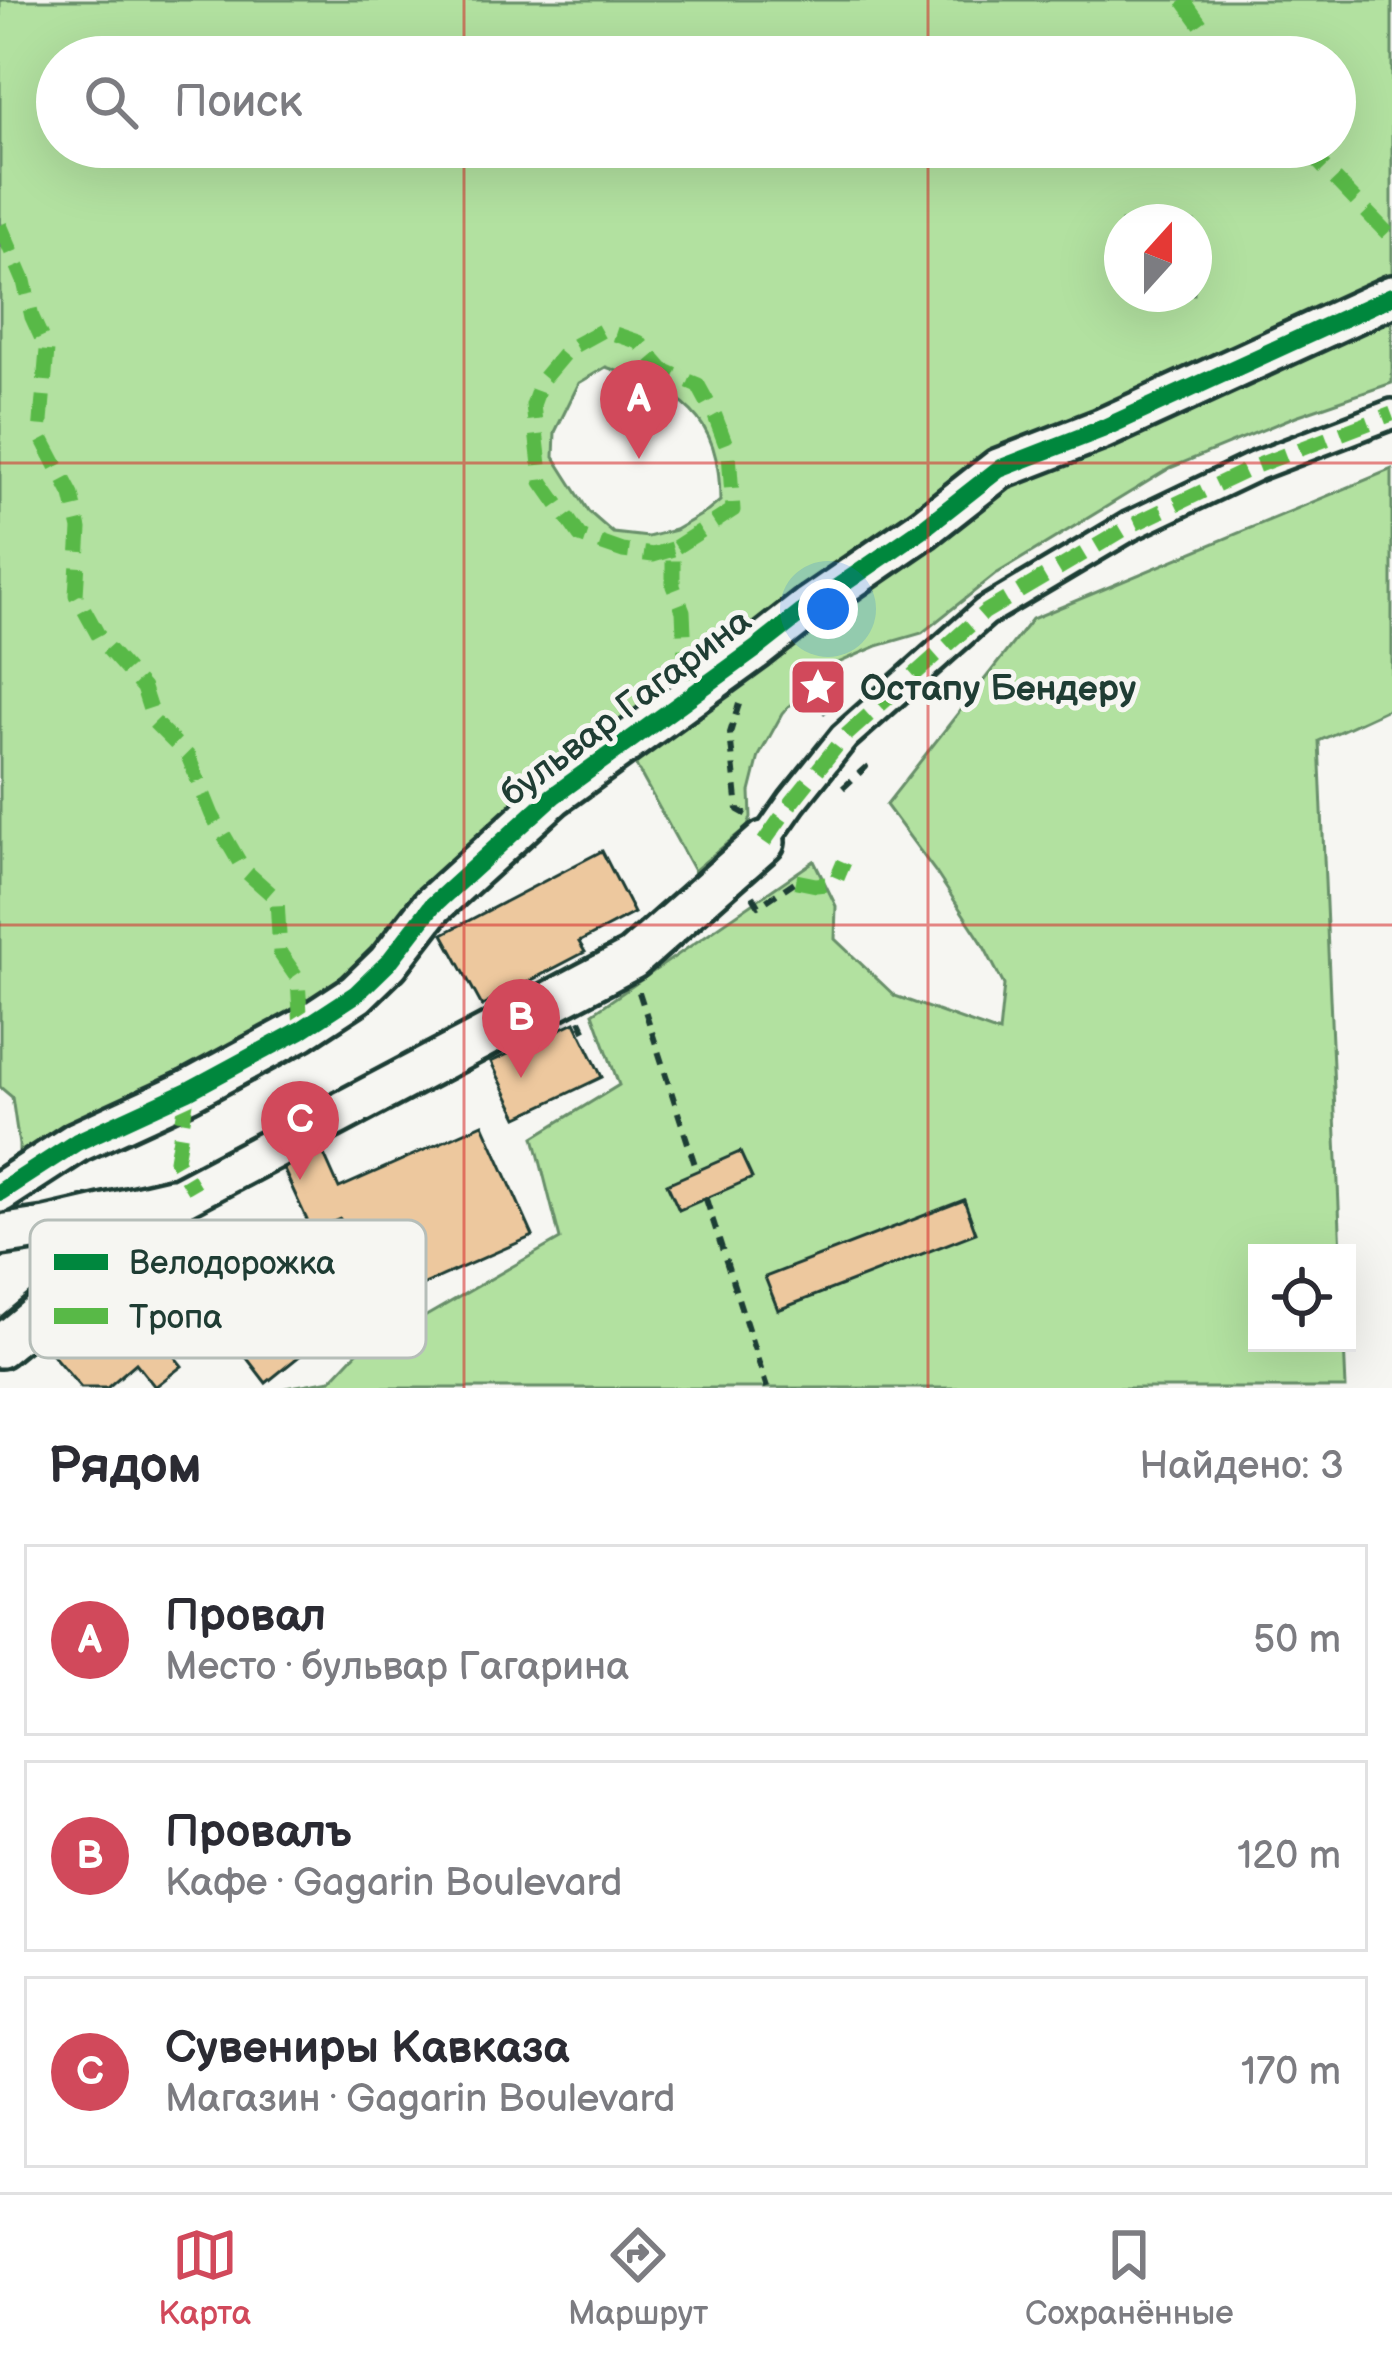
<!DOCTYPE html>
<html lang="ru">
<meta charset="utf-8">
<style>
:root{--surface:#fff;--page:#f2f2f3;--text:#2b2b33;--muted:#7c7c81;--line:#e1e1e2;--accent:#d1495b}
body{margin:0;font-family:"Balsamiq Sans",sans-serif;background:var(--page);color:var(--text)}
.controls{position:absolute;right:36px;bottom:36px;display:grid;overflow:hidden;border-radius:0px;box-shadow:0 12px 48px #0002}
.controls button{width:108px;height:108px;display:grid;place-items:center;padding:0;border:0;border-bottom:3px solid var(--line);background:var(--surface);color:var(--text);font:60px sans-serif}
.compass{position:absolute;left:1104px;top:204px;width:108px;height:108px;border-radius:50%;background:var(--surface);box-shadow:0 12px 48px #0002;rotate:21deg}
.you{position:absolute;left:828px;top:609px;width:42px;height:42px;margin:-30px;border:9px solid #fff;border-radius:50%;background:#1a73e8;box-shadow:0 0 0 18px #1a73e833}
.badge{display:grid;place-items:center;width:78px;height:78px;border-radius:50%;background:var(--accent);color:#fff;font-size:39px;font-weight:700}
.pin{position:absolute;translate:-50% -99px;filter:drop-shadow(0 3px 6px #0008)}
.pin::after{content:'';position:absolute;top:63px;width:42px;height:36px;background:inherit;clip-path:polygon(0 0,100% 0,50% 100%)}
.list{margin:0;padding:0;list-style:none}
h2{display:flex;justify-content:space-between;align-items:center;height:156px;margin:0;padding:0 48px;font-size:51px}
h2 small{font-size:39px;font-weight:400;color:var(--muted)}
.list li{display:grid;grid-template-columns:78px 1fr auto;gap:36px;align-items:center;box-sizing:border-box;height:192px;margin:0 24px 24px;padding:0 24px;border:3px solid var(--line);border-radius:0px}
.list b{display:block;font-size:45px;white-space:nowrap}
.list p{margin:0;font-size:39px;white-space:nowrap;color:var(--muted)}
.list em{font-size:39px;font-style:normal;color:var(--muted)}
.icon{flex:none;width:66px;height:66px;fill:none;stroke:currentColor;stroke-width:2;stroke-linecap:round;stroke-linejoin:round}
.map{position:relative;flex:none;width:1392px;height:1388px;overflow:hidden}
.search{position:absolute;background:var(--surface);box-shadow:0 12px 48px #0002;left:36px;right:36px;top:36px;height:132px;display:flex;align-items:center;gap:30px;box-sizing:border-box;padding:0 42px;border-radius:66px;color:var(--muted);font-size:45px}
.sheet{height:804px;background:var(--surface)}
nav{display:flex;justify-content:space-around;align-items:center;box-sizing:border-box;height:168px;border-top:3px solid var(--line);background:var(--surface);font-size:33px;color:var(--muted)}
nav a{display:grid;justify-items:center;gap:6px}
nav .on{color:var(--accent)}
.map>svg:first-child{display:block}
</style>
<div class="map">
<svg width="1392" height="1388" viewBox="0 0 1392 1388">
<rect width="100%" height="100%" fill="#f6f6f2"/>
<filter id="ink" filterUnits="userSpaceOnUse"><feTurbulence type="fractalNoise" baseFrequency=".00833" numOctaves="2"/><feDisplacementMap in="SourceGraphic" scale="24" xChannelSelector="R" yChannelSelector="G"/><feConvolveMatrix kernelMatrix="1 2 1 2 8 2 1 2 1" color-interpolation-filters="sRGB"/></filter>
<g filter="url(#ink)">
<!-- green -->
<path fill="#b2e1a0" stroke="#688f6a" stroke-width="3" fill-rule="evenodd" d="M 0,0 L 1392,0 L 1392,383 L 1296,416 L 1170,468 L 996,574 L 922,633 L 877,646 L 838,663 L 806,687 L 782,714 L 759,756 L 750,792 L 751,817 L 748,826 L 694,871 L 633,760 L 619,741 L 355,978 L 19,1175 L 19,1145 L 12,1097 L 0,1087 ZM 57,57 L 1335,57 L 1335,147 L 57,147 ZM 1122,222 L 1194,222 L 1194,294 L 1122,294 ZM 606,367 C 681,394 720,413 720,501 L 708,511 L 675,530 L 648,537 L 613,533 L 589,512 L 554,457 L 555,432 L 579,383 Z
M 1392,469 L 1392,707 L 1319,741 L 1341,1253 L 1257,1253 L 1257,1343 L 1344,1343 L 1346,1388 L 285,1388 L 331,1380 L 364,1345 L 407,1327 L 560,1239 L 534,1137 L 619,1085 L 593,1013 L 814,861 L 836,906 L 835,939 L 895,996 L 999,1033 L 1004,985 L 981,941 L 935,871 L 886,805 L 1032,619 Z"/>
<!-- building -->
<path fill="#edc89e" stroke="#1f3d34" stroke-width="3" d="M 602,851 L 634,913 L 579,942 L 585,952 L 482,1006 L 443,934 Z
M 575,1022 L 602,1077 L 518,1117 L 491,1062 Z
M 483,1124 L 533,1236 L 395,1297 L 379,1262 L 363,1270 L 340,1219 L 312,1231 L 283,1168 L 322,1150 L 339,1188 Z
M 740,1152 L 752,1178 L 679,1210 L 667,1184 Z
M 964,1200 L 976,1233 L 778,1310 L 765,1277 Z
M 152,1253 L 187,1294 L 199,1283 L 218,1303 L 190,1329 L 183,1323 L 162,1341 L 182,1366 L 155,1387 L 136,1363 L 107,1388 L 81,1388 L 44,1345 L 79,1315 L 70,1305 L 118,1264 L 127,1274 Z
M 279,1304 L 312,1346 L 266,1383 L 233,1340 Z"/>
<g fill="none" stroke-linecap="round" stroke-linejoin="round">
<!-- pedestrian casing -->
<g stroke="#1f3d34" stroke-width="36">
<path id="pedestrian" d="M 764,842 L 792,802 L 844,737 L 985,612 L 1130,526 L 1256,466 L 1392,414"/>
</g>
<!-- minor casing -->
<g stroke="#1f3d34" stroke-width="48">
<path id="minor" d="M 0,1192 L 77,1142 L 188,1091 L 301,1030 L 356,994 L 388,963 L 432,906 L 553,796 L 757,648 L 809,607 L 924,528 L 999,469 L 1102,429 L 1392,296
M 0,1235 L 46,1228 L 171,1199
M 0,1347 L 183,1196 L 632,959 L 764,842"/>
</g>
<!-- path -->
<path stroke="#1f3d34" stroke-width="6" stroke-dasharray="12 9" stroke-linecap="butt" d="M 806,687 L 828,715
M 739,704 L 730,733 L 738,810 L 747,815
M 843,788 L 866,767 L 861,759
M 753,896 L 759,906 L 796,881
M 639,992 L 697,1171
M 580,1020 L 589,1039
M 706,1199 L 767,1388"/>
<!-- pedestrian -->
<use href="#pedestrian" stroke="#f6f6f2" stroke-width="27"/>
<!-- minor -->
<use href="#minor" stroke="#f6f6f2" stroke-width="39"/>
<!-- quiet -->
<path stroke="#58b947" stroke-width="15" stroke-dasharray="30 15" stroke-linecap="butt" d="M 1183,0 L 1224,57
M 1304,147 L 1392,238
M 0,225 L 24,281 L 32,317 L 47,350 L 40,434 L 72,495 L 80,529 L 76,595 L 102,642 L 143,688 L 154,722 L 188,756 L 212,815 L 244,870 L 277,899 L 280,953 L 298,979 L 301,1030
M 673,549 L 653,555 L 623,551 L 580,536 L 542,482 L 533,405 L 542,380 L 568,349 L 603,330 L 639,342 L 663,370 L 698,385 L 715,416 L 729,453 L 733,510 L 673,549 L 673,586 L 683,611 L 687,699
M 764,842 L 792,802 L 844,737 L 985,612 L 1130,526 L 1256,466 L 1392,414
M 796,881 L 816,885 L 835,883 L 844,862
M 188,1091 L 176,1160 L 194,1190"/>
<!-- cycleway casing -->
<g stroke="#f6f6f2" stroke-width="26">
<path id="cycleway" d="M 0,1192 L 77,1142 L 188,1091 L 301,1030 L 356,994 L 388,963 L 432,906 L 553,796 L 757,648 L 809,607 L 924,528 L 999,469 L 1102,429 L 1392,296"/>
</g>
<!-- cycleway -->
<use href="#cycleway" stroke="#00873e" stroke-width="18"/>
</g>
</g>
<!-- grid -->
<path fill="none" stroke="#d62828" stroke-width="3" stroke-opacity="0.55" d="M 464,0 L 464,57M 928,0 L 928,57M 464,147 L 464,1388M 928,147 L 928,1388M 0,463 L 1392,463M 0,925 L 1392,925"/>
<!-- icons -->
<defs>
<g id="sight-square" transform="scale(3)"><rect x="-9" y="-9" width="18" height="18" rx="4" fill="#d1495b" stroke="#f6f6f2"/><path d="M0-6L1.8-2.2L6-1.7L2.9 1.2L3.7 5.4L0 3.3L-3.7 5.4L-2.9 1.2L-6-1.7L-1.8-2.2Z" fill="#fff"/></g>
</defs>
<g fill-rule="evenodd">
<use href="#sight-square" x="818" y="687"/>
</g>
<g text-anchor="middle" stroke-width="10" stroke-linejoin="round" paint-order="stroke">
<!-- poi labels -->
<g font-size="36" font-weight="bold" fill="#1f3d34" stroke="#f6f6f2" text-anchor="start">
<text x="860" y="700">Остапу Бендеру</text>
</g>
<!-- street labels -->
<g font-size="36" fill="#1f3d34" stroke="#f6f6f2">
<text transform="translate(625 706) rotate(-37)" y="13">бульвар Гагарина</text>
</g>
</g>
<!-- legend -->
<rect x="30" y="1220" width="396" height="138" rx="18" fill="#f6f6f2" stroke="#b6beb9" stroke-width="3"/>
<rect x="54" y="1254" width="54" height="16" fill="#00873e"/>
<rect x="54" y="1308" width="54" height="16" fill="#58b947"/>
<g font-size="33" fill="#1f3d34">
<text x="129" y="1274">Велодорожка</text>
<text x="129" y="1328">Тропа</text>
</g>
</svg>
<div class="controls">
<button><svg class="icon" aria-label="locate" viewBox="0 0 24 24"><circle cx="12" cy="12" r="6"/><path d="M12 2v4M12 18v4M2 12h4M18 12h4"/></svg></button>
</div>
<svg class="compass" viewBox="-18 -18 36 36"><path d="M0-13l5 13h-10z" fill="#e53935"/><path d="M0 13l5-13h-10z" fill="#7c7c81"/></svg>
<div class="you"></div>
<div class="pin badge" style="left:639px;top:459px">A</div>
<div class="pin badge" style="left:521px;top:1078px">B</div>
<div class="pin badge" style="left:300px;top:1180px">C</div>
<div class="search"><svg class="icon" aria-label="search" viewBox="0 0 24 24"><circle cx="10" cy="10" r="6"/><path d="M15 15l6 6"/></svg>Поиск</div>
</div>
<section class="sheet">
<h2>Рядом<small>Найдено: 3</small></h2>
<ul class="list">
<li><span class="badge">A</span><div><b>Провал</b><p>Место · бульвар Гагарина</p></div><em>50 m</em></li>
<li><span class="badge">B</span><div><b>Провалъ</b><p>Кафе · Gagarin Boulevard</p></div><em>120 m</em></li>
<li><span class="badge">C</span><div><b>Сувениры Кавказа</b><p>Магазин · Gagarin Boulevard</p></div><em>170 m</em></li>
</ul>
</section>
<nav>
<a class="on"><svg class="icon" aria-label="map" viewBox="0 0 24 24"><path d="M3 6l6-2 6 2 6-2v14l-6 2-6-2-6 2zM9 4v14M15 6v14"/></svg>Карта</a>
<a><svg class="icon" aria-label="directions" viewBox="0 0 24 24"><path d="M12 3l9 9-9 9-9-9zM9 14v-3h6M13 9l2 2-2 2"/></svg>Маршрут</a>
<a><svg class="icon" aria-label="saved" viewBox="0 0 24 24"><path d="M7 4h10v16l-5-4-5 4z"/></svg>Сохранённые</a>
</nav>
